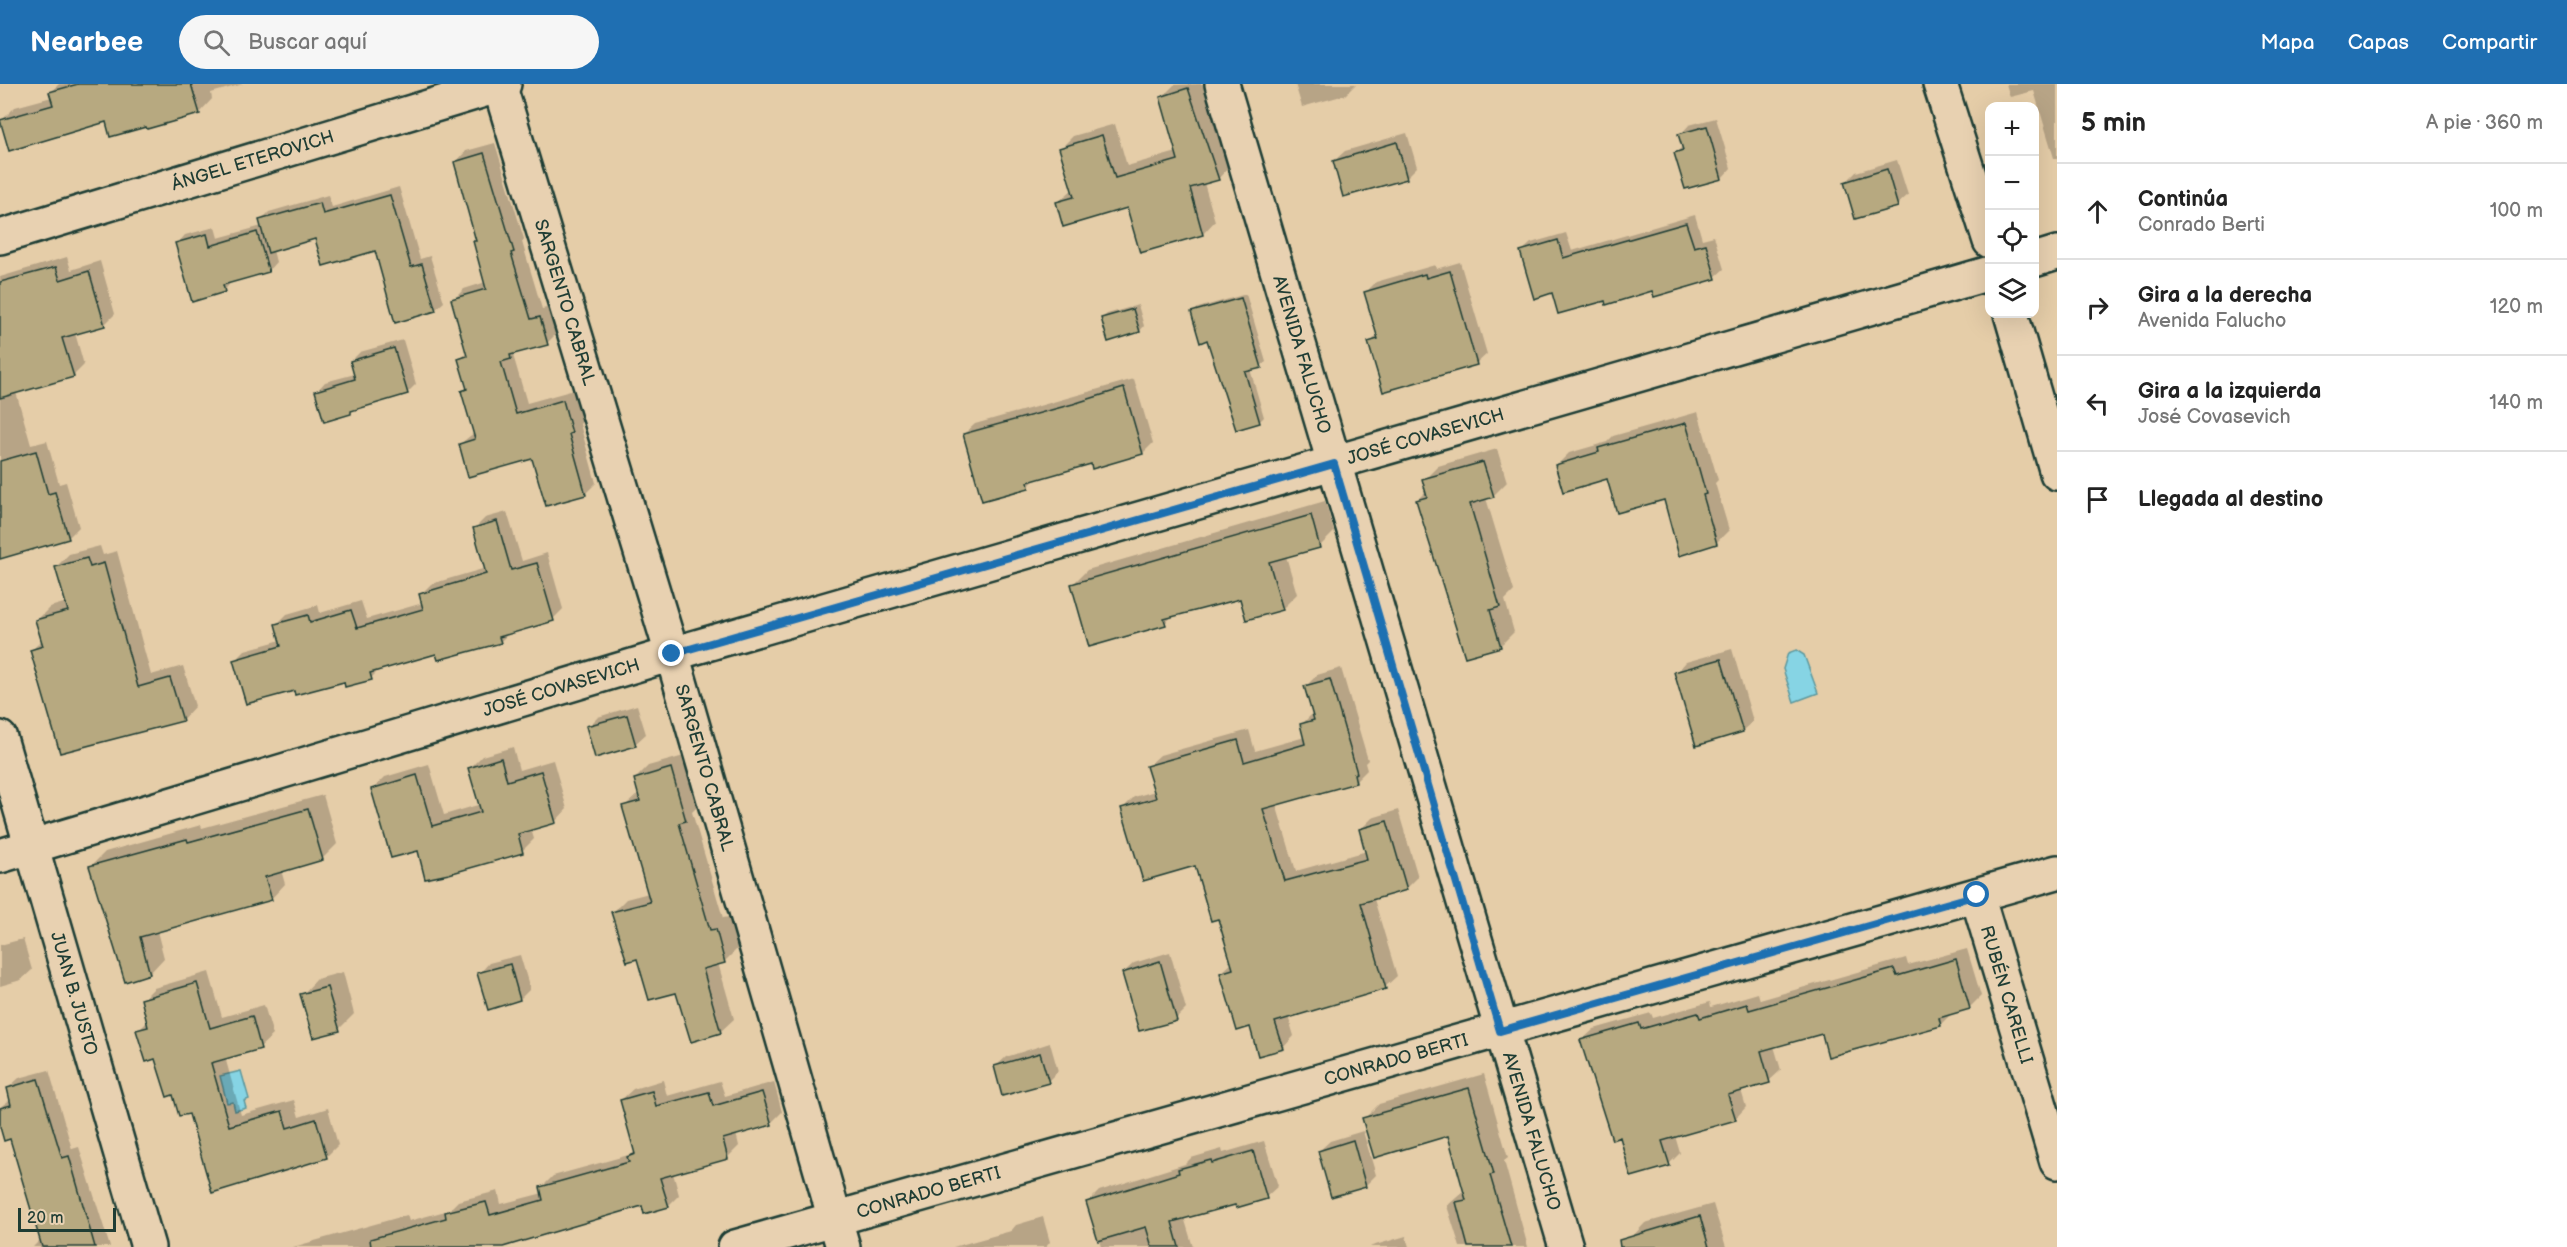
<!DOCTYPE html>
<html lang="es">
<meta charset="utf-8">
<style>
:root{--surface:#fff;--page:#f6f6f6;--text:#222;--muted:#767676;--line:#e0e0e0;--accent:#1f6fb2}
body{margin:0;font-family:"Balsamiq Sans",sans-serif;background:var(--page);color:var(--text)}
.controls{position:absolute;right:18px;top:18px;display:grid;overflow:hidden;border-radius:12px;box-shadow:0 6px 24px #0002}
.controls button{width:54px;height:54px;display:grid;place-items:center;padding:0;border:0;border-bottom:2px solid var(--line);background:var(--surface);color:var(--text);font:30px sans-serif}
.scale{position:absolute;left:18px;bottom:15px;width:98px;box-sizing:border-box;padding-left:6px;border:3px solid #1f3d34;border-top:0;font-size:16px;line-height:21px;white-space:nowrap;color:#1f3d34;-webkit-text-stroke:4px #e8d1b1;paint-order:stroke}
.stop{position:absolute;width:18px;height:18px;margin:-14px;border:4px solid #1f6fb2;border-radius:50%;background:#fff}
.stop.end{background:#1f6fb2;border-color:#fff;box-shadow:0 2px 6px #0008}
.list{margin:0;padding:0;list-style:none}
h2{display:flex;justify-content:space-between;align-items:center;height:78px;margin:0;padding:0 24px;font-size:26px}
h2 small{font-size:20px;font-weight:400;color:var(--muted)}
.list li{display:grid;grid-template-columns:39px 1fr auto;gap:18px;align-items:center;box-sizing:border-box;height:96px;padding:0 24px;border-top:2px solid var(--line)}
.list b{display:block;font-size:22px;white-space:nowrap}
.list p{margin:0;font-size:20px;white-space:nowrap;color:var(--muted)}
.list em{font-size:20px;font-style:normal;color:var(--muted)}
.icon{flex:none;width:33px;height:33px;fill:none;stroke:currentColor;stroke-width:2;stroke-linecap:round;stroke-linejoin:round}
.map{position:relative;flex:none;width:2057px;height:1163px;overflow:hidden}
header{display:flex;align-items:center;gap:36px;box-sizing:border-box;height:84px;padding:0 30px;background:var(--accent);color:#fff}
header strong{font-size:28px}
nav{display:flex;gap:33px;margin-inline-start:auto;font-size:21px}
.search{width:420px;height:54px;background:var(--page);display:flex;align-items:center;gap:15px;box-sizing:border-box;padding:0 21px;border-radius:33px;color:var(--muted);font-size:22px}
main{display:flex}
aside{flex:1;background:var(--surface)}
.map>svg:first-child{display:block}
</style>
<header>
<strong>Nearbee</strong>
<div class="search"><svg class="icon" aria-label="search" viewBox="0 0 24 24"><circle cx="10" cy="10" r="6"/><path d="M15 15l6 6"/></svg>Buscar aquí</div>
<nav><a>Mapa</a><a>Capas</a><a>Compartir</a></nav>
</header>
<main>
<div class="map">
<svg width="2057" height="1163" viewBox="0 0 2057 1163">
<rect width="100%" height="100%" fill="#e5cda8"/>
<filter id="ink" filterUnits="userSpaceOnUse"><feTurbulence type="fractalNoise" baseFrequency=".0167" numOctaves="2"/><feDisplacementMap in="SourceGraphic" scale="12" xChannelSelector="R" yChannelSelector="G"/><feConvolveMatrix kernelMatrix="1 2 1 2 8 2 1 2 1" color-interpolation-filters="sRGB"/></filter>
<g filter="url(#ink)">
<!-- water -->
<path fill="#86d4e4" stroke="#5d989e" stroke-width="1.5" d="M 1796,566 L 1804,571 L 1818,609 L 1794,618 L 1783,585 L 1788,569 Z
M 241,987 L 249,1015 L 244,1017 L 246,1024 L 235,1027 L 233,1018 L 227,1019 L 220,992 Z"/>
<!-- shadow -->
<path fill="#0003" d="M 59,0 L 243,0 L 211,9 L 212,15 L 199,29 L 107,37 L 2,36 L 15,23 L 52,13 L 51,8 Z
M 1203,0 L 1230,82 L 1218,95 L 1204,99 L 1215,137 L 1203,150 L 1128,123 L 1057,119 L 1073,105 L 1061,64 L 1073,52 L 1115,40 L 1127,82 L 1177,68 L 1162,13 L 1174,1 Z
M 1295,0 L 1356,0 L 1345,11 L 1302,23 Z
M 2006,0 L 2057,0 L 2057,74 L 2054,74 L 2034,7 L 2010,13 Z
M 1716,34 L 1731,84 L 1722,94 L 1686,104 L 1676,69 L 1683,62 L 1680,51 L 1689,41 Z
M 1407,49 L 1417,83 L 1407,93 L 1344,111 L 1334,77 L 1345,67 Z
M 495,59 L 524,155 L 522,158 L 542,225 L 551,223 L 558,248 L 547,259 L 513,271 L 527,319 L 574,306 L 583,337 L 580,340 L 596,399 L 585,410 L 533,373 L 460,360 L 475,348 L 463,307 L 468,302 L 460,275 L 468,268 L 453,216 L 464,205 L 486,198 L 475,158 L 477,156 L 455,79 L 466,67 Z
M 1897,76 L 1908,111 L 1897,121 L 1846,98 L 1856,88 Z
M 399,103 L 420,175 L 430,172 L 444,218 L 435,226 L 376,165 L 316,154 L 273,166 L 276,178 L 268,187 L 232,197 L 224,207 L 177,160 L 185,151 L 215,143 L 218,154 L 262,142 L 260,137 L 269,128 L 328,111 L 332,123 Z
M 1695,131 L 1702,155 L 1714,152 L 1724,185 L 1715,193 L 1606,215 L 1553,208 L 1522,167 L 1531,159 L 1566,149 L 1572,167 Z
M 67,173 L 71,186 L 100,177 L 115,230 L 104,241 L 75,249 L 84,281 L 73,292 L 16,308 L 31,361 L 47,357 L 59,400 L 66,398 L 79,443 L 68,454 L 0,461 L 0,193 Z
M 1460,178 L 1487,270 L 1476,280 L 1370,259 L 1378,250 L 1366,208 L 1376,198 L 1435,181 L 1436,185 Z
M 1246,210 L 1266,278 L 1261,282 L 1250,285 L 1264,333 L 1259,338 L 1193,228 L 1198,224 Z
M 1138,221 L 1144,242 L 1140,247 L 1102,234 L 1107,230 Z
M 403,256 L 416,300 L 407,309 L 355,324 L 351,328 L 317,307 L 325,298 L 355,290 L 351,277 L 360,268 Z
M 1134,295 L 1153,359 L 1143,369 L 1092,378 L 1037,393 L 1029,402 L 964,350 L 975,340 Z
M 1698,328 L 1718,396 L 1715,399 L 1729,446 L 1716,459 L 1665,414 L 1608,393 L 1556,382 L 1569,369 L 1607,358 L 1613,352 Z
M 1497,365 L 1507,398 L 1493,412 L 1486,414 L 1514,507 L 1505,516 L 1514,548 L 1500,562 L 1417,416 L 1427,406 L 1424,396 L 1438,382 Z
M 1325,417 L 1334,448 L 1320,462 L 1286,472 L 1297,510 L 1283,524 L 1247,534 L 1241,513 L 1174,531 L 1165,539 L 1073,500 L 1087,486 Z
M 507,428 L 522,477 L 547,469 L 563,525 L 553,535 L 510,548 L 500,558 L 437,568 L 381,584 L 371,594 L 295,605 L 235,576 L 245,566 L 281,556 L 277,540 L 287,530 L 318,521 L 320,529 L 361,517 L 367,535 L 423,519 L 421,510 L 431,500 L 486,484 L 475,444 L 485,434 Z
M 100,462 L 103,471 L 117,467 L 151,591 L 183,582 L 195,622 L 182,636 L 32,566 L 42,556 L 37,536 L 50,523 L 67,518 L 56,483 L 69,470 Z
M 1732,565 L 1753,637 L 1742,647 L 1676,589 L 1686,578 Z
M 1341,584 L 1368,676 L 1365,679 L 1367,686 L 1355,698 L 1276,720 L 1296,787 L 1367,767 L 1360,746 L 1372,734 L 1398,726 L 1418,793 L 1406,805 L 1374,815 L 1397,892 L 1385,903 L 1288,932 L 1294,952 L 1283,964 L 1251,941 L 1221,889 L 1233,878 L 1219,833 L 1196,781 L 1123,724 L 1134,713 L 1155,707 L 1148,682 L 1160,671 L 1249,646 L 1255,667 L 1305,653 L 1301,641 L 1313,629 L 1305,603 L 1317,591 Z
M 637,621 L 646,650 L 635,660 L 588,643 L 598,633 Z
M 513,663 L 519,686 L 553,676 L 567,725 L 555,738 L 531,745 L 534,755 L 522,767 L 419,765 L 373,705 L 385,693 L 429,680 L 444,731 L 481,720 L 470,684 L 482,672 Z
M 684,672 L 698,722 L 692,728 L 723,834 L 729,833 L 738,864 L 725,877 L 718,879 L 734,935 L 720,948 L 638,873 L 613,828 L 626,815 L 649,809 L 624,723 L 639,709 L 635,695 L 648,682 Z
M 323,711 L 337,760 L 322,775 L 281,786 L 285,800 L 271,815 L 157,847 L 164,874 L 150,889 L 90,783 L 105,768 L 201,741 L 202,744 Z
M 23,855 L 32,886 L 21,896 L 0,902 L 0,861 Z
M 1967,865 L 1981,912 L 1969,924 L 1952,929 L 1941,940 L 1829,972 L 1823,948 L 1774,962 L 1781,986 L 1769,997 L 1741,1006 L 1746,1023 L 1735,1035 L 1675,1052 L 1680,1069 L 1669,1080 L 1621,1051 L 1582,956 L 1594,945 L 1651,929 L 1653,934 L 1710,918 L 1711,923 L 1758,909 L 1760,916 L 1906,874 L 1908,881 Z
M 1170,868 L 1186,925 L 1176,935 L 1123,889 L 1134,879 Z
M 520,871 L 530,905 L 520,915 L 489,924 L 479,890 L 489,879 Z
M 209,888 L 222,933 L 264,921 L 273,951 L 260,963 L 225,973 L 241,1031 L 294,1016 L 299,1033 L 328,1024 L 338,1061 L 326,1073 L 213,1107 L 190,1028 L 174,1009 L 156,973 L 138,947 L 148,937 L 142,916 L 154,904 Z
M 343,888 L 354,930 L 339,945 L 302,911 L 317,895 Z
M 1050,959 L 1058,987 L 1048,997 L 995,983 L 1006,973 Z
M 49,986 L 72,1065 L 79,1063 L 110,1163 L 33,1163 L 41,1155 L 11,1053 L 0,1038 L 0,1023 L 11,1015 L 8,1004 L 19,994 Z
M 1484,990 L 1508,1074 L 1504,1077 L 1528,1163 L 1460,1163 L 1447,1122 L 1465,1106 L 1449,1051 L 1364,1035 L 1379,1020 Z
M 663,996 L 667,1012 L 720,997 L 725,1012 L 774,998 L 782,1028 L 771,1039 L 736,1049 L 739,1062 L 728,1073 L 673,1089 L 679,1111 L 668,1122 L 643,1121 L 499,1163 L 293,1163 L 407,1131 L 409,1137 L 449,1126 L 458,1117 L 498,1107 L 501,1120 L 543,1109 L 541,1104 L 553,1092 L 632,1070 L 636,1066 L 621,1016 L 633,1005 Z
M 1363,1047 L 1376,1091 L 1366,1101 L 1332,1111 L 1319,1067 L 1330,1057 Z
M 1264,1057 L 1278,1102 L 1266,1113 L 1184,1133 L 1193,1163 L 1101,1163 L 1088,1118 L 1099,1107 L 1185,1080 L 1191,1074 L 1222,1065 L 1223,1069 Z
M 1713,1120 L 1726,1163 L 1634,1163 L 1632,1153 L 1645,1139 Z
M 1043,1133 L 1050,1158 L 1046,1163 L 953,1163 L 1011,1147 L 1016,1141 Z
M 1406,1152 L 1409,1163 L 1370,1163 L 1372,1162 Z"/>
<!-- building -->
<path fill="#b7a980" stroke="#1f3d34" stroke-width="1.5" d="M 78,0 L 191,0 L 200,30 L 147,45 L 146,43 L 110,53 L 106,38 L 9,67 L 0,36 L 53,21 L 49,8 Z
M 1188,4 L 1219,96 L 1190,104 L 1203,151 L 1140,169 L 1127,124 L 1063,143 L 1056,118 L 1074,113 L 1059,64 L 1102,51 L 1115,94 L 1178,76 L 1160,13 Z
M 1707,42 L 1722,95 L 1685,105 L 1674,69 L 1683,66 L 1678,50 Z
M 1397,58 L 1407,95 L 1343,113 L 1333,77 Z
M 484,69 L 514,168 L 511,169 L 531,235 L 540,233 L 548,261 L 510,271 L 511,275 L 501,278 L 516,330 L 563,316 L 572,349 L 569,350 L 586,411 L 546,422 L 532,375 L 468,393 L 459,360 L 475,355 L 461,307 L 467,305 L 458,275 L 467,272 L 451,215 L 486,205 L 473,157 L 476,157 L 454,78 Z
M 1887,85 L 1898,123 L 1855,135 L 1844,98 Z
M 390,111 L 411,183 L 422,180 L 436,227 L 395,239 L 375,167 L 323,182 L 315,155 L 268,169 L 259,136 L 320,119 L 323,130 Z
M 1686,139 L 1694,163 L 1706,160 L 1716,195 L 1654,213 L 1652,207 L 1606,221 L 1605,217 L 1558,230 L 1552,209 L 1534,215 L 1520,167 L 1558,156 L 1563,174 Z
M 257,148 L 269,188 L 223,201 L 225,208 L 192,218 L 175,159 L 207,150 L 210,162 Z
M 56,183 L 60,196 L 89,187 L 105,242 L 62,254 L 74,293 L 0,314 L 0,198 Z
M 1450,187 L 1477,281 L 1383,308 L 1368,258 L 1378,255 L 1364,208 L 1425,190 L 1426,194 Z
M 1241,214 L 1262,284 L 1245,288 L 1260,339 L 1236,346 L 1207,256 L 1200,259 L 1191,228 Z
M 1133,225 L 1140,248 L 1108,258 L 1101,234 Z
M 394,264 L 408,310 L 351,327 L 351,330 L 324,338 L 315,307 L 355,295 L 350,277 Z
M 1124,304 L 1143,370 L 1092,385 L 1091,380 L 1028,398 L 1029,404 L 982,417 L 963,350 L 1073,320 Z
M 1686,339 L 1706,410 L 1703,411 L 1717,460 L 1679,472 L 1664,416 L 1617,429 L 1607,395 L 1563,408 L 1555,381 L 1599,368 L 1598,364 Z
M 36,367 L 48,410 L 55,408 L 69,455 L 0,475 L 0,377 Z
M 1483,378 L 1494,413 L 1470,420 L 1500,523 L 1490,526 L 1501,563 L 1465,573 L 1416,416 L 1427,413 L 1422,395 Z
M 1311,431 L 1320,464 L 1269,478 L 1283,526 L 1246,536 L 1240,515 L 1164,535 L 1166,541 L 1089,563 L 1071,500 Z
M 497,437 L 511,486 L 537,479 L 554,537 L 499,553 L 501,559 L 438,576 L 436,570 L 370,589 L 372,596 L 345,603 L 344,598 L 295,611 L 294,607 L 246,620 L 233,576 L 281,562 L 275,540 L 308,531 L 310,538 L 351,526 L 357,544 L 423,525 L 419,510 L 486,490 L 473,444 Z
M 87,474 L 90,483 L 104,479 L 138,603 L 170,594 L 183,637 L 60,669 L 30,566 L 43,562 L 35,536 L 68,527 L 55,483 Z
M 1721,575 L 1743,648 L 1696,662 L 1674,588 Z
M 1330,595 L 1357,689 L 1354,690 L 1356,699 L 1263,725 L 1285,797 L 1367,775 L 1359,745 L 1387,737 L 1407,806 L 1361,819 L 1386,905 L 1275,938 L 1284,965 L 1258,972 L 1250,943 L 1237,947 L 1220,889 L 1233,885 L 1218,835 L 1211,837 L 1195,782 L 1143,797 L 1121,724 L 1156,714 L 1146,682 L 1238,656 L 1244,678 L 1305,660 L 1300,640 L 1314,636 L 1304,602 Z
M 627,631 L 636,662 L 595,674 L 586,642 Z
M 501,674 L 507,697 L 541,687 L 556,739 L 518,750 L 523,769 L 449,790 L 425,795 L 418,767 L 391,774 L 371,705 L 417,691 L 432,742 L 481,728 L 468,684 Z
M 671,684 L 686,737 L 679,739 L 710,846 L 716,845 L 725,879 L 703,885 L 721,949 L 691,958 L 676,909 L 649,916 L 637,875 L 627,878 L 611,828 L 650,818 L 622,722 L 640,717 L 634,695 Z
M 308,725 L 323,776 L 265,793 L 272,816 L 140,853 L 150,890 L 125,898 L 89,782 L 187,755 L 188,758 Z
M 1956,875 L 1970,925 L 1939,934 L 1941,942 L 1828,973 L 1822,950 L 1761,967 L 1770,999 L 1728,1011 L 1736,1036 L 1662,1057 L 1670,1082 L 1631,1093 L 1620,1053 L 1612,1056 L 1580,956 L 1639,939 L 1641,945 L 1698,929 L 1700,934 L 1747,920 L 1749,926 L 1894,885 L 1897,892 Z
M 1160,877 L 1177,937 L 1139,947 L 1122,889 Z
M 510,880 L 520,916 L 488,926 L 477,889 Z
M 197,899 L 210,944 L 252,932 L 261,965 L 211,979 L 229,1042 L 282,1027 L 287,1044 L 316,1035 L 327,1074 L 212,1109 L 189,1030 L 179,1032 L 173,1011 L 167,1013 L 155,975 L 146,978 L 136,946 L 148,943 L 141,915 Z
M 327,903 L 340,947 L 313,954 L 300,910 Z
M 1040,969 L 1049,999 L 1002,1012 L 994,982 Z
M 38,995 L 62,1074 L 69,1072 L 95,1163 L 42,1163 L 10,1055 L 4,1057 L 0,1043 L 0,1024 L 11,1021 L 7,1004 Z
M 1469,1004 L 1494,1090 L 1490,1091 L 1511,1163 L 1468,1163 L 1456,1118 L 1466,1116 L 1448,1052 L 1374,1074 L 1362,1034 Z
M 652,1007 L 656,1022 L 709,1008 L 713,1022 L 762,1008 L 772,1041 L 723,1055 L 728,1075 L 660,1094 L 669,1123 L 644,1130 L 642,1122 L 503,1163 L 371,1163 L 370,1155 L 446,1134 L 445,1128 L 486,1118 L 490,1131 L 543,1116 L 540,1103 L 629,1078 L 627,1073 L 635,1070 L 620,1016 Z
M 1353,1056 L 1366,1103 L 1331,1113 L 1318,1067 Z
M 1253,1067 L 1267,1115 L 1236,1124 L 1235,1121 L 1172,1138 L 1179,1163 L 1152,1163 L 1146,1143 L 1098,1157 L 1086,1118 L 1179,1089 L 1178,1085 L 1211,1076 L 1212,1079 Z
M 1700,1132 L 1709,1163 L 1620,1163 L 1619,1156 Z"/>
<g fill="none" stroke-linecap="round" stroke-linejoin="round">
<!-- minor casing -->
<g stroke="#1f3d34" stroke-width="38">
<g id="minor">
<path id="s1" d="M 499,0 L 672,570 L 843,1163"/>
<path id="s2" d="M 1222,0 L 1566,1163"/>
<path d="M 1940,0 L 1990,157"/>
<path id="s3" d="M 0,153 L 504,0"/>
<path d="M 2034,176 L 2057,169"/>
<path d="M 2011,230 L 2057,389"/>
<path id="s4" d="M 0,654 L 148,1163"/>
<path id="s5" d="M 0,772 L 672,570 L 1990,189"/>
<path id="s6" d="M 1977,811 L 2057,1078"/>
<path id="s7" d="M 735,1163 L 2057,788"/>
</g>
</g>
<!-- minor -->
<use href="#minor" stroke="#e8d1b1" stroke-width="33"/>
</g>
</g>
<g fill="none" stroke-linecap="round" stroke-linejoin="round" filter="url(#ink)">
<!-- route -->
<path stroke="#1f6fb2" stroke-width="8" d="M 672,570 L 1334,380 L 1500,947 L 1977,811"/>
</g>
<g text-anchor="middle" stroke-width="6" stroke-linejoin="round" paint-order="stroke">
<!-- street labels -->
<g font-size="18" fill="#1f3d34" stroke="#e8d1b1">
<text dy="6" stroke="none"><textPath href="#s3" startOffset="264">ÁNGEL ETEROVICH</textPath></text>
<text dy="6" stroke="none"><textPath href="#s1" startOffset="228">SARGENTO CABRAL</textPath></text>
<text dy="6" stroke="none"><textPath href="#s2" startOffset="282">AVENIDA FALUCHO</textPath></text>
<text dy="6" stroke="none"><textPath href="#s5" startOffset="1486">JOSÉ COVASEVICH</textPath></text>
<text dy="6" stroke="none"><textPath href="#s5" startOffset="586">JOSÉ COVASEVICH</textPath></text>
<text dy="6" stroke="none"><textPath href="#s1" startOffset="714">SARGENTO CABRAL</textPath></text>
<text dy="6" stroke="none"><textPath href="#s4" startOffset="266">JUAN B. JUSTO</textPath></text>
<text dy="6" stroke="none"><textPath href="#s6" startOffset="104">RUBÉN CARELLI</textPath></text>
<text dy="6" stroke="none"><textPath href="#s7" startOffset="687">CONRADO BERTI</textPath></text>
<text dy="6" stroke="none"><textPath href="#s2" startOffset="1092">AVENIDA FALUCHO</textPath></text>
<text dy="6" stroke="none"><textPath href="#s7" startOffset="201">CONRADO BERTI</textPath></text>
</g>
</g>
</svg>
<div class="controls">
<button>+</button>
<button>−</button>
<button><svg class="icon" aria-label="locate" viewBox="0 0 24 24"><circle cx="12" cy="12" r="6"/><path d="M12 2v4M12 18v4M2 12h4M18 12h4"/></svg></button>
<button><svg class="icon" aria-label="layers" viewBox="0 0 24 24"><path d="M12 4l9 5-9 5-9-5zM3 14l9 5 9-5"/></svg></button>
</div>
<div class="scale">20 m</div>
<div class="stop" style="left:1977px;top:811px"></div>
<div class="stop end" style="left:672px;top:570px"></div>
</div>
<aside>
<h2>5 min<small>A pie · 360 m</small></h2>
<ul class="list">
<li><svg class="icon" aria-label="ahead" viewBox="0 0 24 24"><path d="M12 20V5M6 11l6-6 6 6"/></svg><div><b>Continúa</b><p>Conrado Berti</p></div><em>100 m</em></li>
<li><svg class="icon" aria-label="right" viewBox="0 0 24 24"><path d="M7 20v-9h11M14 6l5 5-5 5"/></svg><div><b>Gira a la derecha</b><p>Avenida Falucho</p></div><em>120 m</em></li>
<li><svg class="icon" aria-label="left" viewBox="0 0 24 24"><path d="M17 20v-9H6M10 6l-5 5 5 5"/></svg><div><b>Gira a la izquierda</b><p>José Covasevich</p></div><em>140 m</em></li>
<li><svg class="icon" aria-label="arrive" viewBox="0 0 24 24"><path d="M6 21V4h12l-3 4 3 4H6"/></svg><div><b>Llegada al destino</b></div></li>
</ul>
</aside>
</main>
